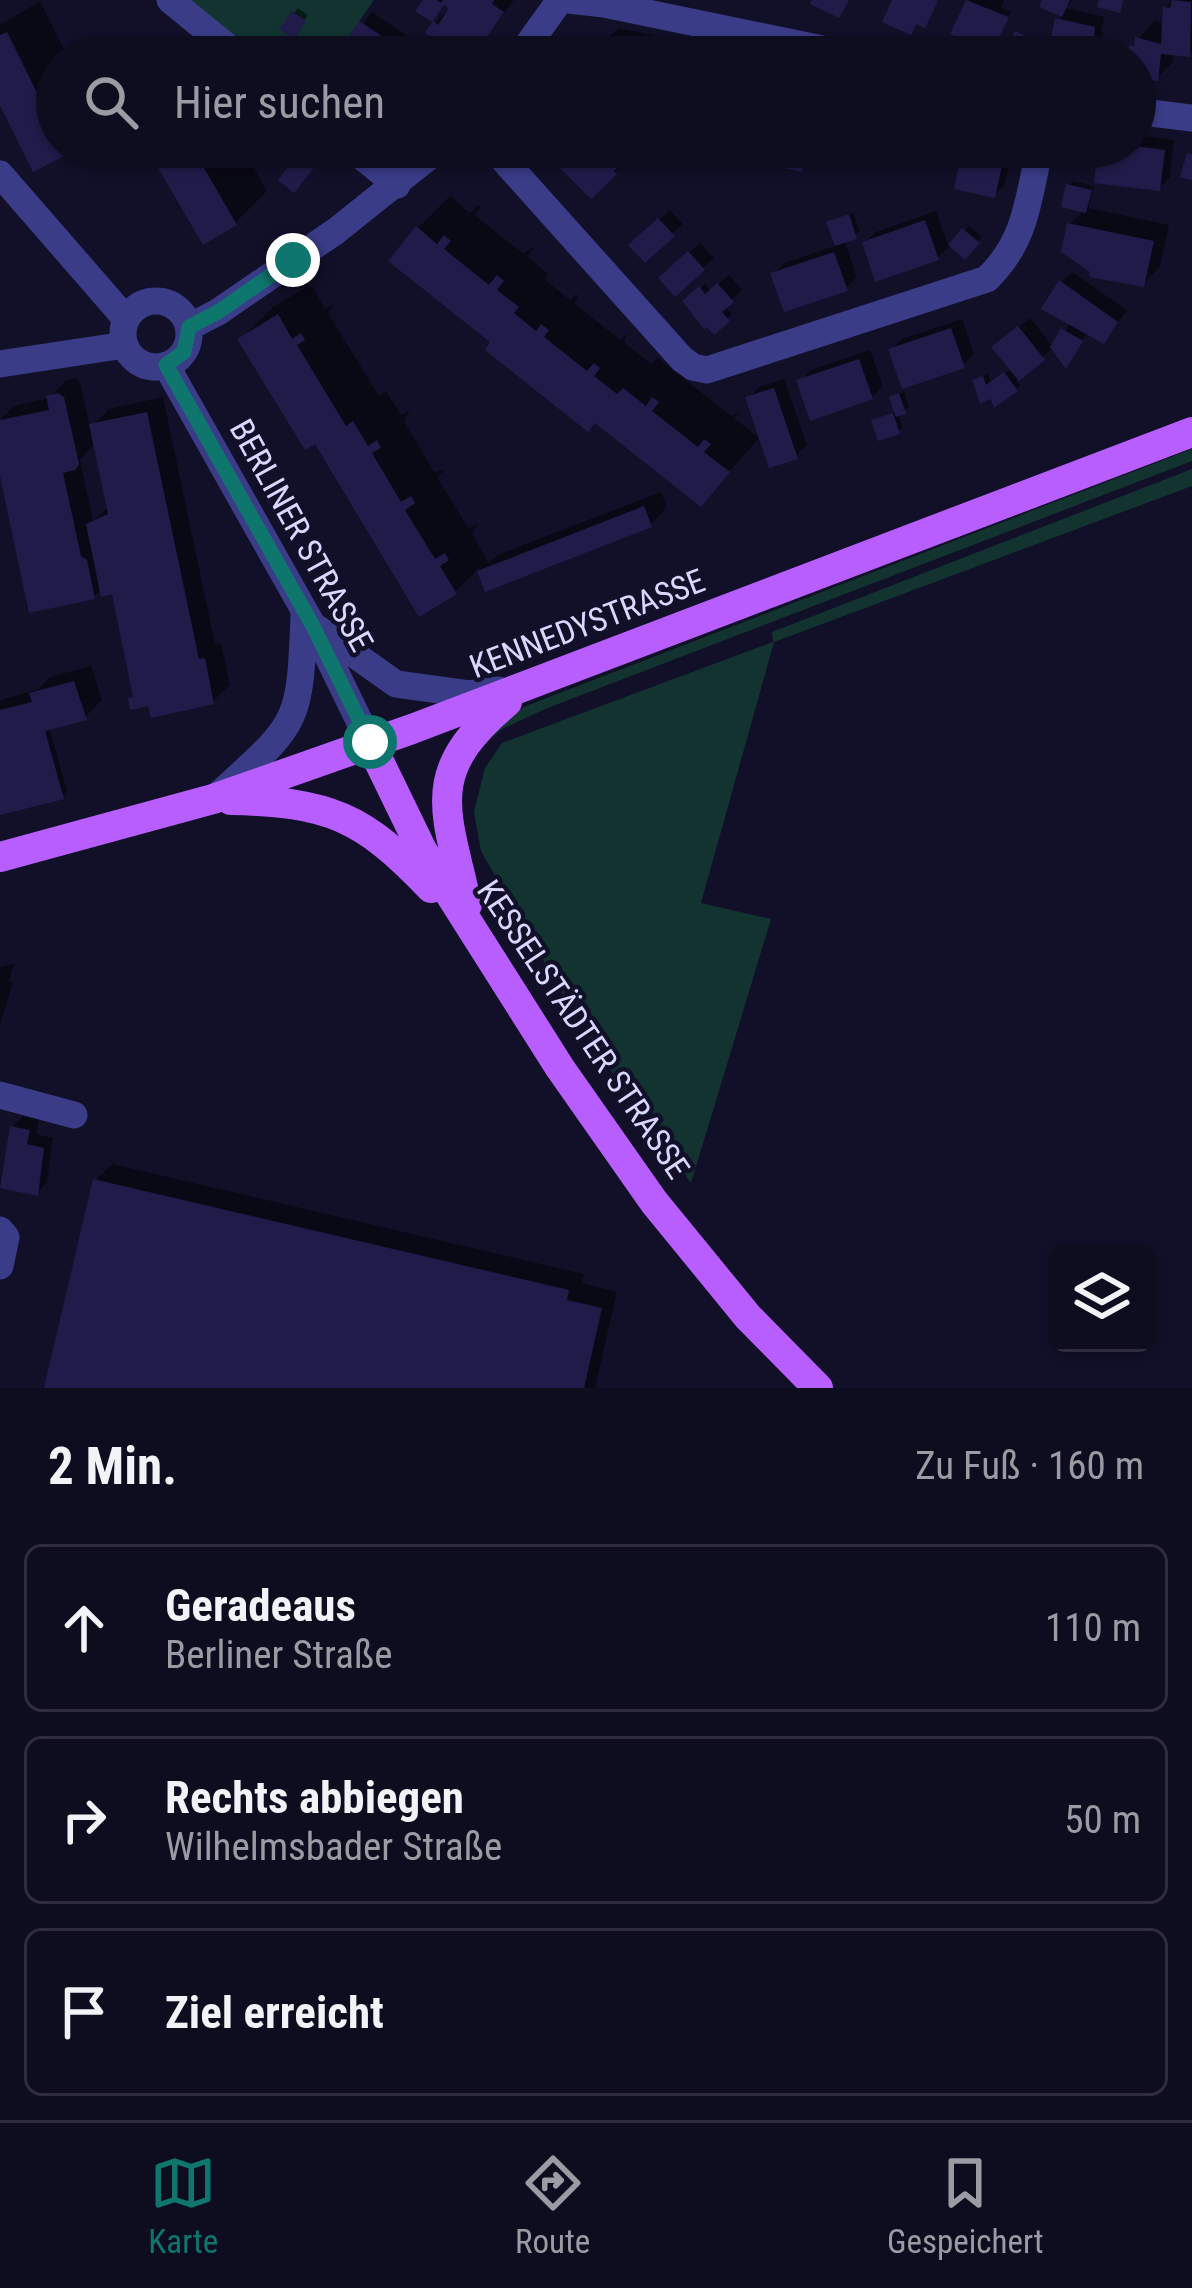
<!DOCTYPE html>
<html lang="de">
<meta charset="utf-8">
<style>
:root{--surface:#0e0c1f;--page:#1c1a2c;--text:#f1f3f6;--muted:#9b9ba4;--line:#2e2c3d;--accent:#0f766e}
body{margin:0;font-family:"Roboto Condensed",sans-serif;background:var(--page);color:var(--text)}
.controls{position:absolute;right:36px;bottom:36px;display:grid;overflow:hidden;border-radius:18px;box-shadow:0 3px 9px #0004}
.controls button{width:108px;height:108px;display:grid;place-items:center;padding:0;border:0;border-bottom:3px solid var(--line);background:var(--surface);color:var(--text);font:60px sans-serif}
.stop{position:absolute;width:36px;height:36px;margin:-27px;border:9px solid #0f766e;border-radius:50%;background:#fff}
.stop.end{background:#0f766e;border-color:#fff;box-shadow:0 3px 12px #0008}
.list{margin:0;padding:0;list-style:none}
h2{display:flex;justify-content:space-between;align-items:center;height:156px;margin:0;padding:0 48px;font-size:51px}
h2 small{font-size:39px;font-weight:400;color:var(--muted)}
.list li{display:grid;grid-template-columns:78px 1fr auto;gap:36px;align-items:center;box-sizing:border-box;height:168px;margin:0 24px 24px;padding:0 24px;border:3px solid var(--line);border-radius:18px}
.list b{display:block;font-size:45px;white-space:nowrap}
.list p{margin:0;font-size:39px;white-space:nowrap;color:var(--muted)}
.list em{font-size:39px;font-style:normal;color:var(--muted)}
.icon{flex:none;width:66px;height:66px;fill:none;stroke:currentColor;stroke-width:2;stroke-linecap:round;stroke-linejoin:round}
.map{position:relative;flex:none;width:1192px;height:1388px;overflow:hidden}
.search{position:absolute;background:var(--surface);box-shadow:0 3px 9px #0004;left:36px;right:36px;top:36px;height:132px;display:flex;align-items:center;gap:30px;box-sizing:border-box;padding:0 42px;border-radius:66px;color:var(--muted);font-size:45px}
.sheet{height:732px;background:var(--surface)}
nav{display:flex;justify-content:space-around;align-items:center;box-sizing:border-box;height:168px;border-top:3px solid var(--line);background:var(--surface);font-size:33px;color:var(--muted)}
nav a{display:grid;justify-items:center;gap:6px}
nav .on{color:var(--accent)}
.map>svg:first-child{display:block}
</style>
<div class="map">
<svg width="1192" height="1388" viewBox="0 0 1192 1388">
<rect width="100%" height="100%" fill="#121029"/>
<!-- green -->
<path fill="#123330" d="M 186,0 L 374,0 L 335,57 L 256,57 Z
M 1192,449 L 1192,461 L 545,709 L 502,729 L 479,749 L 513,713 L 526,706 Z
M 1192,469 L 1192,486 L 774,642 L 701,903 L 771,919 L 691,1183 L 586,1036 L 481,851 L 474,812 L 485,768 L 502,743 L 773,642 L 772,632 Z"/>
<!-- shadow -->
<path fill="#0007" fill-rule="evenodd" d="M 426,0 L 514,0 L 470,57 L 465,57 L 435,23 L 452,6 L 445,2 L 436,14 Z
M 970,0 L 1004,0 L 1001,8 L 1011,12 L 996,39 L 987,34 L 978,44 L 954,33 Z
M 1046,0 L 1073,0 L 1066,8 L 1104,17 L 1101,32 L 1104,33 L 1091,57 L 1052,52 L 1058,20 L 1063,15 L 1043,5 Z
M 1174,0 L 1192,0 L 1192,51 L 1174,52 L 1173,62 L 1157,78 L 1135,76 L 1132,46 L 1154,21 L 1165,24 L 1166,8 Z
M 40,1 L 68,57 L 57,57 L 57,147 L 71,147 L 34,168 L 0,98 L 0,25 Z
M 298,8 L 308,15 L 298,30 L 294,13 Z
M 372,12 L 434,54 L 432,57 L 338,57 Z
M 619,28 L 657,36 L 656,41 L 663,42 L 659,57 L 604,57 L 608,38 Z
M 690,43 L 734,52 L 733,57 L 679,57 Z
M 1135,135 L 1174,140 L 1170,177 L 1159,188 L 1135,147 Z
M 150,147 L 242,147 L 267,191 L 235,223 Z
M 308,147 L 323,153 L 298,185 L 282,180 Z
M 598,147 L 631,147 L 631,151 L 623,159 L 626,162 L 591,195 L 564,168 L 583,151 L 587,157 Z
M 785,147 L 814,147 L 812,158 L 801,168 Z
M 966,147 L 1013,147 L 1005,184 L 994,195 Z
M 1073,181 L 1094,186 L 1089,208 L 1169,225 L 1160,267 L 1143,284 L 1070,224 L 1085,209 L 1069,185 Z
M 450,196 L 470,213 L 478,205 L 481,207 L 474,215 L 523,253 L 534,247 L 527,256 L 548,274 L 544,279 L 570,300 L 576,294 L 579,297 L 574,303 L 620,340 L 628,333 L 624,342 L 651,364 L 657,357 L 679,375 L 687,367 L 682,377 L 731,416 L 741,411 L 734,418 L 759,438 L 701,503 L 495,342 L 418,228 Z
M 670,210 L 683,224 L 645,259 L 633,245 Z
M 936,211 L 949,247 L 938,257 L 865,242 L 876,232 Z
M 853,212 L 860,232 L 844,240 L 857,277 L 846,288 L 774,274 L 784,263 L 837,245 L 830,223 Z
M 969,226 L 982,237 L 965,256 L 952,245 Z
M 700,243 L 714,258 L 675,293 L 662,278 Z
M 1072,272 L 1127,310 L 1104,341 L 1088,332 L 1070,360 L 1054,347 L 1016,380 L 1020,385 L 1016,389 L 996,404 L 975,381 L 988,373 L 991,384 L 1012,368 L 1006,337 L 1030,318 L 1053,347 L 1071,323 L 1061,282 Z
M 729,275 L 742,290 L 725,306 L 732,314 L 714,331 L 687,301 L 705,284 L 711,291 Z
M 311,284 L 325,309 L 334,303 L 328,313 L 379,396 L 386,391 L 401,415 L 410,410 L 404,421 L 434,472 L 446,469 L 437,477 L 469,529 L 478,523 L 472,534 L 489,563 L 497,555 L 661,492 L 667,507 L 651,524 L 486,588 L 479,568 L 455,592 L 316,440 L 241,339 L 273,307 Z
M 962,319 L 974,354 L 963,365 L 891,350 L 902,339 Z
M 870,350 L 883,386 L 872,397 L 800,381 L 811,370 Z
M 76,378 L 80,381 L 90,428 L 109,409 L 163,397 L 215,644 L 221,643 L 230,685 L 213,701 L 131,699 L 136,694 L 114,591 L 102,588 L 94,597 L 0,462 L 0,420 L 14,406 L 49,398 L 66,380 ZM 96,442 L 110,506 L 93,521 L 80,460 Z
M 784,379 L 807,445 L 796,456 L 749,398 L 759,387 Z
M 904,391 L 909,407 L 898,413 L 903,427 L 898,432 L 875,421 L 897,411 L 893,398 Z
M 91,666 L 102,700 L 85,717 L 49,727 L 67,791 L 63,796 L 0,809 L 0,700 L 37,690 L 50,677 Z
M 14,964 L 9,981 L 13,982 L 0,1025 L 0,967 Z
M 23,1116 L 39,1120 L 36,1134 L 53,1138 L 47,1182 L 37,1193 L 0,1185 L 13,1127 Z
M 112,1164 L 584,1274 L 582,1283 L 617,1292 L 595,1388 L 47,1388 L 96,1180 Z"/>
<!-- building -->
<path fill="#211b4a" d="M 423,0 L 437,0 L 444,5 L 432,22 L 415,11 Z
M 443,0 L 494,0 L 492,4 L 504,12 L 473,57 L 459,57 L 425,33 L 433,21 L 438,25 L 449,8 L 441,3 Z
M 812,0 L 849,0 L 839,18 L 810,4 Z
M 892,0 L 935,0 L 938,1 L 925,28 L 916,24 L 911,35 L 882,22 Z
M 966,0 L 1009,17 L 997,42 L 984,36 L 979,47 L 950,34 Z
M 1042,0 L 1070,0 L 1062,17 L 1039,7 Z
M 1099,0 L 1123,0 L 1120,13 L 1097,7 Z
M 1172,0 L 1191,2 L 1190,57 L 1161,54 L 1158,81 L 1135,79 L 1135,57 L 1127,57 L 1129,45 L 1134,46 L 1135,37 L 1161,44 L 1163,7 L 1170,8 Z
M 292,11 L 306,21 L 294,39 L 279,29 Z
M 1055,18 L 1095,27 L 1093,54 L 1089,57 L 1048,54 Z
M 359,21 L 382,36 L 413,57 L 335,57 Z
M 1015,31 L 1025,36 L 1016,56 L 1005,52 Z
M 7,32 L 57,133 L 57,147 L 64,147 L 68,154 L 33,172 L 0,105 L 0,35 Z
M 606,37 L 660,46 L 657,57 L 601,57 Z
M 1135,146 L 1165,150 L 1160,191 L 1094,183 L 1098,147 Z
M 146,147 L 192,147 L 237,225 L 203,245 Z
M 304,147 L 321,159 L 294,193 L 278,180 Z
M 595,147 L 621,150 L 621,165 L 614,171 L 617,174 L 591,199 L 560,168 L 577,153 L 581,159 Z
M 782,147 L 807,147 L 802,172 L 778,167 Z
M 901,147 L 914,147 L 911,161 L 899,158 Z
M 963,147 L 1006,147 L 995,198 L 954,189 Z
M 1187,153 L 1192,154 L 1192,180 L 1180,177 Z
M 1066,184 L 1092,190 L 1086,213 L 1061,207 Z
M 849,214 L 857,239 L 835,246 L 826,222 Z
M 658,218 L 675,236 L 645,263 L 628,245 Z
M 925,220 L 939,260 L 875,282 L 862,242 Z
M 1067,223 L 1154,241 L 1144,287 L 1089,277 L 1090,272 L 1061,252 Z
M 416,226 L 437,244 L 444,235 L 451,241 L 444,249 L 489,285 L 497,275 L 504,281 L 497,290 L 519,307 L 514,313 L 536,331 L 541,324 L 549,330 L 544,337 L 587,371 L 594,363 L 600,368 L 594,376 L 617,394 L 623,388 L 646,406 L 652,397 L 659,402 L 652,411 L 698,447 L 704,439 L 711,444 L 704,452 L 730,472 L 701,507 L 595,423 L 588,432 L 485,350 L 490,342 L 388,261 Z
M 962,228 L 980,243 L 965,260 L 948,245 Z
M 688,251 L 705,270 L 675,297 L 658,278 Z
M 834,252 L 848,291 L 784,312 L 770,273 Z
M 1059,280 L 1118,322 L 1104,344 L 1041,309 Z
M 717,283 L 734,302 L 722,312 L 730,321 L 714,335 L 707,327 L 704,329 L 682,301 L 699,286 L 705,294 Z
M 278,314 L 292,339 L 301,333 L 305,340 L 297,345 L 346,426 L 353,421 L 368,446 L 377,440 L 381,448 L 372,453 L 401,502 L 411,496 L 415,503 L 405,510 L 435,559 L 445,553 L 449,560 L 440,566 L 457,594 L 419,617 L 315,444 L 305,450 L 237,339 Z
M 1018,326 L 1045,360 L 1019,381 L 991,347 Z
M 951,328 L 965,368 L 902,389 L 888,349 Z
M 1061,328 L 1083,341 L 1066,369 L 1050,347 Z
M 859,359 L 873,399 L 810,421 L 796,380 Z
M 1004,372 L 1018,391 L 994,408 L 991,399 L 980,403 L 972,380 L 983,376 L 986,385 Z
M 774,388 L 798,459 L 769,468 L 745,397 Z
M 58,393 L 64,397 L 79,464 L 75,470 L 63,473 L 81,556 L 87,560 L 95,599 L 29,613 L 0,476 L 0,420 L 49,410 L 46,396 Z
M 899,393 L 906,414 L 896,417 L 889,397 Z
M 147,412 L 199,659 L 205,658 L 214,704 L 151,718 L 148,706 L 130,710 L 128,698 L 133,697 L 112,594 L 101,597 L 86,524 L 108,514 L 89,424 Z
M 893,413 L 900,434 L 878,441 L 871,420 Z
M 644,506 L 652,527 L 485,592 L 477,571 Z
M 74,681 L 87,720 L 45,731 L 64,799 L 0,815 L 0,710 L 32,702 L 29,693 Z
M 10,1126 L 30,1130 L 27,1144 L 44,1148 L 38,1196 L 0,1188 Z
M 93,1179 L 569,1290 L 567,1300 L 602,1308 L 584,1388 L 44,1388 Z"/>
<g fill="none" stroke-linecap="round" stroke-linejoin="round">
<!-- minor -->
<path stroke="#3a3c88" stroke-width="27" d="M 170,0 L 240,57
M 569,0 L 604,4 L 861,57
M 519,57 L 560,0
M 1135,111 L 1192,118
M 350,147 L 397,185
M 492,147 L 682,359 L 693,367 L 707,370 L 987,279 C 1027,240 1028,199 1040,147
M 0,174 L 126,319
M123 334a33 33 0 1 1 66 0a33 33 0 1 1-66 0Z
M 189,327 L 218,312 L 336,231 L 441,147
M 0,364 L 125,345
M 166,365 L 313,626 L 370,743
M 317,628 L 396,684 L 469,694 L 499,690
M 217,796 C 298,722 300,727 304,615
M 0,1095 L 74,1115
M 0,1230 L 6,1237 L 0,1266"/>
<!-- major -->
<path stroke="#b85eff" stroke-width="30" d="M 370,743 L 422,850 L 560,1068 L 654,1202 L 748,1317 L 818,1388
M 231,800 C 328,802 363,816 431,888
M 0,857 L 213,799 L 412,729 L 1192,432
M 467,905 C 446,809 422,773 507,702"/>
</g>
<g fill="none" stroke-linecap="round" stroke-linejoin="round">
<!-- route -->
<path stroke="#0f766e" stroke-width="15" d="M 293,260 L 218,312 L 189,327 L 184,352 L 166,365 L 313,626 L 370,742"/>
</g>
<g text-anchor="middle" stroke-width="9" stroke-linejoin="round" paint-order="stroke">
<!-- street labels -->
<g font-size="33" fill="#d9d7ff" stroke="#121029">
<text transform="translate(302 535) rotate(61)" y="12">BERLINER STRASSE</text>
<text transform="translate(587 623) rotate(-21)" y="12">KENNEDYSTRASSE</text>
<text transform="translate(584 1029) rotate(56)" y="12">KESSELSTÄDTER STRASSE</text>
</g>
</g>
</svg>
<div class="controls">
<button><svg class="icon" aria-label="layers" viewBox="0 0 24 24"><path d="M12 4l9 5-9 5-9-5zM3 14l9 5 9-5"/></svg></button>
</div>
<div class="stop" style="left:370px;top:742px"></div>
<div class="stop end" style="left:293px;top:260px"></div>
<div class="search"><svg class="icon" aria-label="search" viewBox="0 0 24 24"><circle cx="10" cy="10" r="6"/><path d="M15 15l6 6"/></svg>Hier suchen</div>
</div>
<section class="sheet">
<h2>2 Min.<small>Zu Fuß · 160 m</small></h2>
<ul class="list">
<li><svg class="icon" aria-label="ahead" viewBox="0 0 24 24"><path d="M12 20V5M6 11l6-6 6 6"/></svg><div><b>Geradeaus</b><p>Berliner Straße</p></div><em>110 m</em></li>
<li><svg class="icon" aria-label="right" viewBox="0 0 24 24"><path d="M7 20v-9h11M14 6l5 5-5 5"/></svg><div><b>Rechts abbiegen</b><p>Wilhelmsbader Straße</p></div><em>50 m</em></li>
<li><svg class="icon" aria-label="arrive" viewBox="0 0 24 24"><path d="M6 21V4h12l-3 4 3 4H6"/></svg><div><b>Ziel erreicht</b></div></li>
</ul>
</section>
<nav>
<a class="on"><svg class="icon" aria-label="map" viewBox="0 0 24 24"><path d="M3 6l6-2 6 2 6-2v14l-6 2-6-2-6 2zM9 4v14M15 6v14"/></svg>Karte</a>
<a><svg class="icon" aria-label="directions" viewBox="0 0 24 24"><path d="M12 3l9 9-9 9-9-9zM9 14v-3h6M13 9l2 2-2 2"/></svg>Route</a>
<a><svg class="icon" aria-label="saved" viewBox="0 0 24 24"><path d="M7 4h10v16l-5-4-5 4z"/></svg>Gespeichert</a>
</nav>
